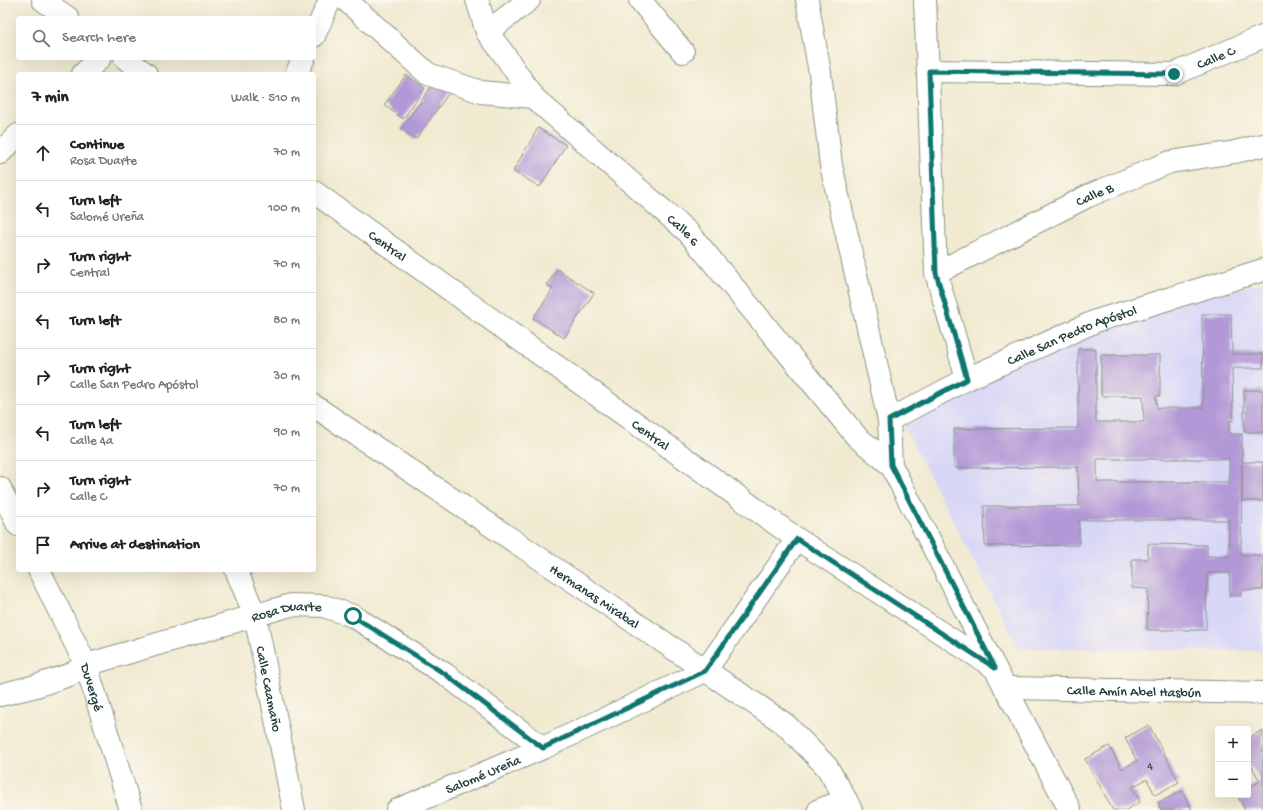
<!DOCTYPE html>
<meta charset="utf-8">
<style>
:root{--surface:#fff;--page:#f2f2f2;--text:#222;--muted:#767676;--line:#e0e0e0}
body{margin:0;font-family:"Gochi Hand",sans-serif;background:var(--page);color:var(--text)}
.controls{position:absolute;right:12px;bottom:12px;display:grid;overflow:hidden;border-radius:4px;box-shadow:0 4px 16px #0002}
.controls button{width:36px;height:36px;display:grid;place-items:center;padding:0;border:0;border-bottom:1px solid var(--line);background:var(--surface);color:var(--text);font:20px sans-serif}
.stop{position:absolute;width:12px;height:12px;margin:-9px;border:3px solid #0f766e;border-radius:50%;background:#fff}
.stop.end{background:#0f766e;border-color:#fff;box-shadow:0 1px 4px #0008}
.list{margin:0;padding:0;list-style:none}
h2{display:flex;justify-content:space-between;align-items:center;height:52px;margin:0;padding:0 16px;font-size:17px}
h2 small{font-size:13px;font-weight:400;color:var(--muted)}
.list li{display:grid;grid-template-columns:26px 1fr auto;gap:12px;align-items:center;box-sizing:border-box;height:56px;padding:0 16px;border-top:1px solid var(--line)}
.list b{display:block;font-size:15px;white-space:nowrap}
.list p{margin:0;font-size:13px;white-space:nowrap;color:var(--muted)}
.list em{font-size:13px;font-style:normal;color:var(--muted)}
.icon{flex:none;width:22px;height:22px;fill:none;stroke:currentColor;stroke-width:2;stroke-linecap:round;stroke-linejoin:round}
.map{position:relative;flex:none;width:1263px;height:810px;overflow:hidden}
.search{position:absolute;background:var(--surface);box-shadow:0 4px 16px #0002;left:16px;top:16px;width:300px;height:44px;display:flex;align-items:center;gap:10px;box-sizing:border-box;padding:0 14px;border-radius:4px;color:var(--muted);font-size:15px}
.panel{position:absolute;background:var(--surface);box-shadow:0 4px 16px #0002;left:16px;top:72px;width:300px;height:500px;border-radius:4px}
.map>svg:first-child{display:block}
</style>
<div class="map">
<svg width="1263" height="810" viewBox="0 0 1263 810">
<rect width="100%" height="100%" fill="#fbf7ec"/>
<filter id="ink" filterUnits="userSpaceOnUse"><feTurbulence type="fractalNoise" baseFrequency=".025" numOctaves="2"/><feDisplacementMap in="SourceGraphic" scale="8" xChannelSelector="R" yChannelSelector="G"/><feConvolveMatrix kernelMatrix="1 2 1 2 8 2 1 2 1" color-interpolation-filters="sRGB"/></filter>
<filter id="wash" filterUnits="userSpaceOnUse"><feTurbulence type="fractalNoise" baseFrequency=".012" numOctaves="4" result="noise"/><feDisplacementMap in="SourceGraphic" scale="16" xChannelSelector="R" yChannelSelector="G"/><feGaussianBlur stdDeviation="0.9" result="paint"/><feColorMatrix in="noise" values="0 0 0 0 0 0 0 0 0 0 0 0 0 0 0 0 0 1.4 0 .05"/><feComposite in="paint" operator="in"/></filter>
<g filter="url(#wash)">
<rect width="100%" height="100%" fill="#f1ead1"/>
<!-- built -->
<path fill="#d9d7f7" d="M 1263,283 L 1263,651 L 1019,648 L 904,427 L 1026,353 L 1157,308 Z"/>
<g id="blocks">
<!-- building -->
<path fill="#b298d6" fill-rule="evenodd" d="M 406,75 L 425,88 L 403,119 L 384,105 Z
M 436,80 L 451,90 L 416,139 L 401,129 Z
M 538,128 L 566,145 L 540,187 L 513,171 Z
M 557,269 L 594,293 L 564,338 L 533,318 L 553,289 L 547,285 Z
M 1202,314 L 1231,314 L 1232,354 L 1263,354 L 1263,368 L 1232,368 L 1233,421 L 1229,421 L 1229,434 L 1242,434 L 1242,462 L 1263,462 L 1263,501 L 1242,501 L 1242,464 L 1241,555 L 1263,555 L 1263,590 L 1241,590 L 1241,596 L 1229,596 L 1230,573 L 1207,573 L 1206,630 L 1147,630 L 1148,589 L 1132,588 L 1132,559 L 1148,559 L 1148,544 L 1207,545 L 1207,556 L 1229,556 L 1229,520 L 1079,520 L 1079,545 L 985,546 L 984,506 L 1079,506 L 1078,467 L 954,468 L 954,429 L 1078,428 L 1078,349 L 1096,349 L 1096,422 L 1144,422 L 1143,396 L 1101,396 L 1101,355 L 1160,355 L 1160,396 L 1156,396 L 1157,408 L 1203,408 ZM 1097,459 L 1229,459 L 1229,482 L 1097,482 Z
M 1244,390 L 1263,390 L 1263,432 L 1244,432 Z
M 1149,725 L 1179,782 L 1155,795 L 1147,779 L 1132,787 L 1140,802 L 1126,810 L 1113,810 L 1085,759 L 1109,746 L 1122,769 L 1137,761 L 1125,738 Z
M 1263,730 L 1263,810 L 1245,810 L 1237,795 L 1248,795 L 1248,788 L 1260,781 L 1252,767 L 1248,769 L 1248,738 Z
M 1182,791 L 1192,810 L 1161,810 L 1158,803 Z"/>
</g>
</g>
<g filter="url(#ink)">
<use href="#blocks" fill-opacity="0" stroke="#889482" stroke-width="1"/>
<g fill="none" stroke-linecap="round" stroke-linejoin="round">
<!-- minor casing -->
<g stroke="#889482" stroke-width="24">
<g id="minor">
<path d="M 43,0 L 68,18"/>
<path d="M 346,0 L 428,74 L 481,92 L 533,97"/>
<path d="M 640,0 L 683,52"/>
<path d="M 925,0 L 936,273 L 967,379"/>
<path d="M 487,32 L 529,0"/>
<path d="M 314,36 L 330,0"/>
<path d="M 125,58 L 146,74"/>
<path id="s1" d="M 929,71 L 1174,74 L 1262,37"/>
<path d="M 83,74 L 100,58"/>
<path d="M 296,74 L 304,58"/>
<path d="M 0,153 L 18,135"/>
<path id="s2" d="M 314,192 L 797,539 L 995,668"/>
<path id="s3" d="M 936,273 L 1088,196 L 1170,162 L 1235,152 L 1263,145"/>
<path id="s4" d="M 314,406 L 785,724 L 827,767 L 846,800 L 851,810"/>
<path id="s5" d="M 889,420 L 967,379 L 1096,321 L 1263,270"/>
<path d="M 0,488 L 18,525"/>
<path id="s6" d="M 39,570 L 86,665 L 131,810"/>
<path id="s7" d="M 236,570 L 255,615 L 294,810"/>
<path id="s8" d="M 1005,688 L 1263,693"/>
<path id="s9" d="M 0,695 L 36,686 L 69,675 L 86,665 L 291,605 L 324,606 L 353,616 L 445,674 L 543,748"/>
<path id="s10" d="M 397,810 L 543,748 L 705,671 L 797,539"/>
<path d="M 819,810 L 846,800"/>
</g>
</g>
<!-- tertiary casing -->
<g stroke="#889482" stroke-width="24">
<g id="tertiary">
<path id="s11" d="M 477,0 L 487,32 L 503,53 L 533,97 L 689,233 L 857,437 L 891,465"/>
<path d="M 807,0 L 820,73 L 831,165 L 889,420 L 891,465 L 995,668 L 1070,810"/>
</g>
</g>
<!-- minor -->
<use href="#minor" stroke="#fff" stroke-width="22"/>
<!-- tertiary -->
<use href="#tertiary" stroke="#fff" stroke-width="22"/>
</g>
</g>
<g fill="none" stroke-linecap="round" stroke-linejoin="round" filter="url(#ink)">
<!-- route -->
<path stroke="#0f766e" stroke-width="5" d="M 353,616 L 445,674 L 543,748 L 705,671 L 797,539 L 995,668 L 891,465 L 889,420 L 967,379 L 936,273 L 929,71 L 1174,74"/>
</g>
<g text-anchor="middle" stroke-width="4" stroke-linejoin="round" paint-order="stroke">
<!-- number labels -->
<g font-size="12" fill="#44545c">
<text x="1150" y="769">4</text>
</g>
<!-- street labels -->
<g font-size="14" fill="#1f3d34" stroke="#fbf7ec">
<text dy="5" stroke="none"><textPath href="#s1" startOffset="290">Calle C</textPath></text>
<text dy="5" stroke="none"><textPath href="#s3" startOffset="177">Calle B</textPath></text>
<text dy="5" stroke="none"><textPath href="#s11" startOffset="314">Calle 6</textPath></text>
<text dy="5" stroke="none"><textPath href="#s2" startOffset="91">Central</textPath></text>
<text dy="5" stroke="none"><textPath href="#s5" startOffset="202">Calle San Pedro Apóstol</textPath></text>
<text dy="5" stroke="none"><textPath href="#s2" startOffset="415">Central</textPath></text>
<text dy="5" stroke="none"><textPath href="#s4" startOffset="339">Hermanas Mirabal</textPath></text>
<text dy="5" stroke="none"><textPath href="#s9" startOffset="300">Rosa Duarte</textPath></text>
<text dy="5" stroke="none"><textPath href="#s6" startOffset="129">Duvergé</textPath></text>
<text dy="5" stroke="none"><textPath href="#s7" startOffset="124">Calle Caamaño</textPath></text>
<text dy="5" stroke="none"><textPath href="#s8" startOffset="129">Calle Amín Abel Hasbún</textPath></text>
<text dy="5" stroke="none"><textPath href="#s10" startOffset="93">Salomé Ureña</textPath></text>
</g>
</g>
</svg>
<div class="controls">
<button>+</button>
<button>−</button>
</div>
<div class="stop" style="left:353px;top:616px"></div>
<div class="stop end" style="left:1174px;top:74px"></div>
<div class="search"><svg class="icon" aria-label="search" viewBox="0 0 24 24"><circle cx="10" cy="10" r="6"/><path d="M15 15l6 6"/></svg>Search here</div>
<section class="panel">
<h2>7 min<small>Walk · 510 m</small></h2>
<ul class="list">
<li><svg class="icon" aria-label="ahead" viewBox="0 0 24 24"><path d="M12 20V5M6 11l6-6 6 6"/></svg><div><b>Continue</b><p>Rosa Duarte</p></div><em>70 m</em></li>
<li><svg class="icon" aria-label="left" viewBox="0 0 24 24"><path d="M17 20v-9H6M10 6l-5 5 5 5"/></svg><div><b>Turn left</b><p>Salomé Ureña</p></div><em>100 m</em></li>
<li><svg class="icon" aria-label="right" viewBox="0 0 24 24"><path d="M7 20v-9h11M14 6l5 5-5 5"/></svg><div><b>Turn right</b><p>Central</p></div><em>70 m</em></li>
<li><svg class="icon" aria-label="left" viewBox="0 0 24 24"><path d="M17 20v-9H6M10 6l-5 5 5 5"/></svg><div><b>Turn left</b></div><em>80 m</em></li>
<li><svg class="icon" aria-label="right" viewBox="0 0 24 24"><path d="M7 20v-9h11M14 6l5 5-5 5"/></svg><div><b>Turn right</b><p>Calle San Pedro Apóstol</p></div><em>30 m</em></li>
<li><svg class="icon" aria-label="left" viewBox="0 0 24 24"><path d="M17 20v-9H6M10 6l-5 5 5 5"/></svg><div><b>Turn left</b><p>Calle 4a</p></div><em>90 m</em></li>
<li><svg class="icon" aria-label="right" viewBox="0 0 24 24"><path d="M7 20v-9h11M14 6l5 5-5 5"/></svg><div><b>Turn right</b><p>Calle C</p></div><em>70 m</em></li>
<li><svg class="icon" aria-label="arrive" viewBox="0 0 24 24"><path d="M6 21V4h12l-3 4 3 4H6"/></svg><div><b>Arrive at destination</b></div></li>
</ul>
</section>
</div>
